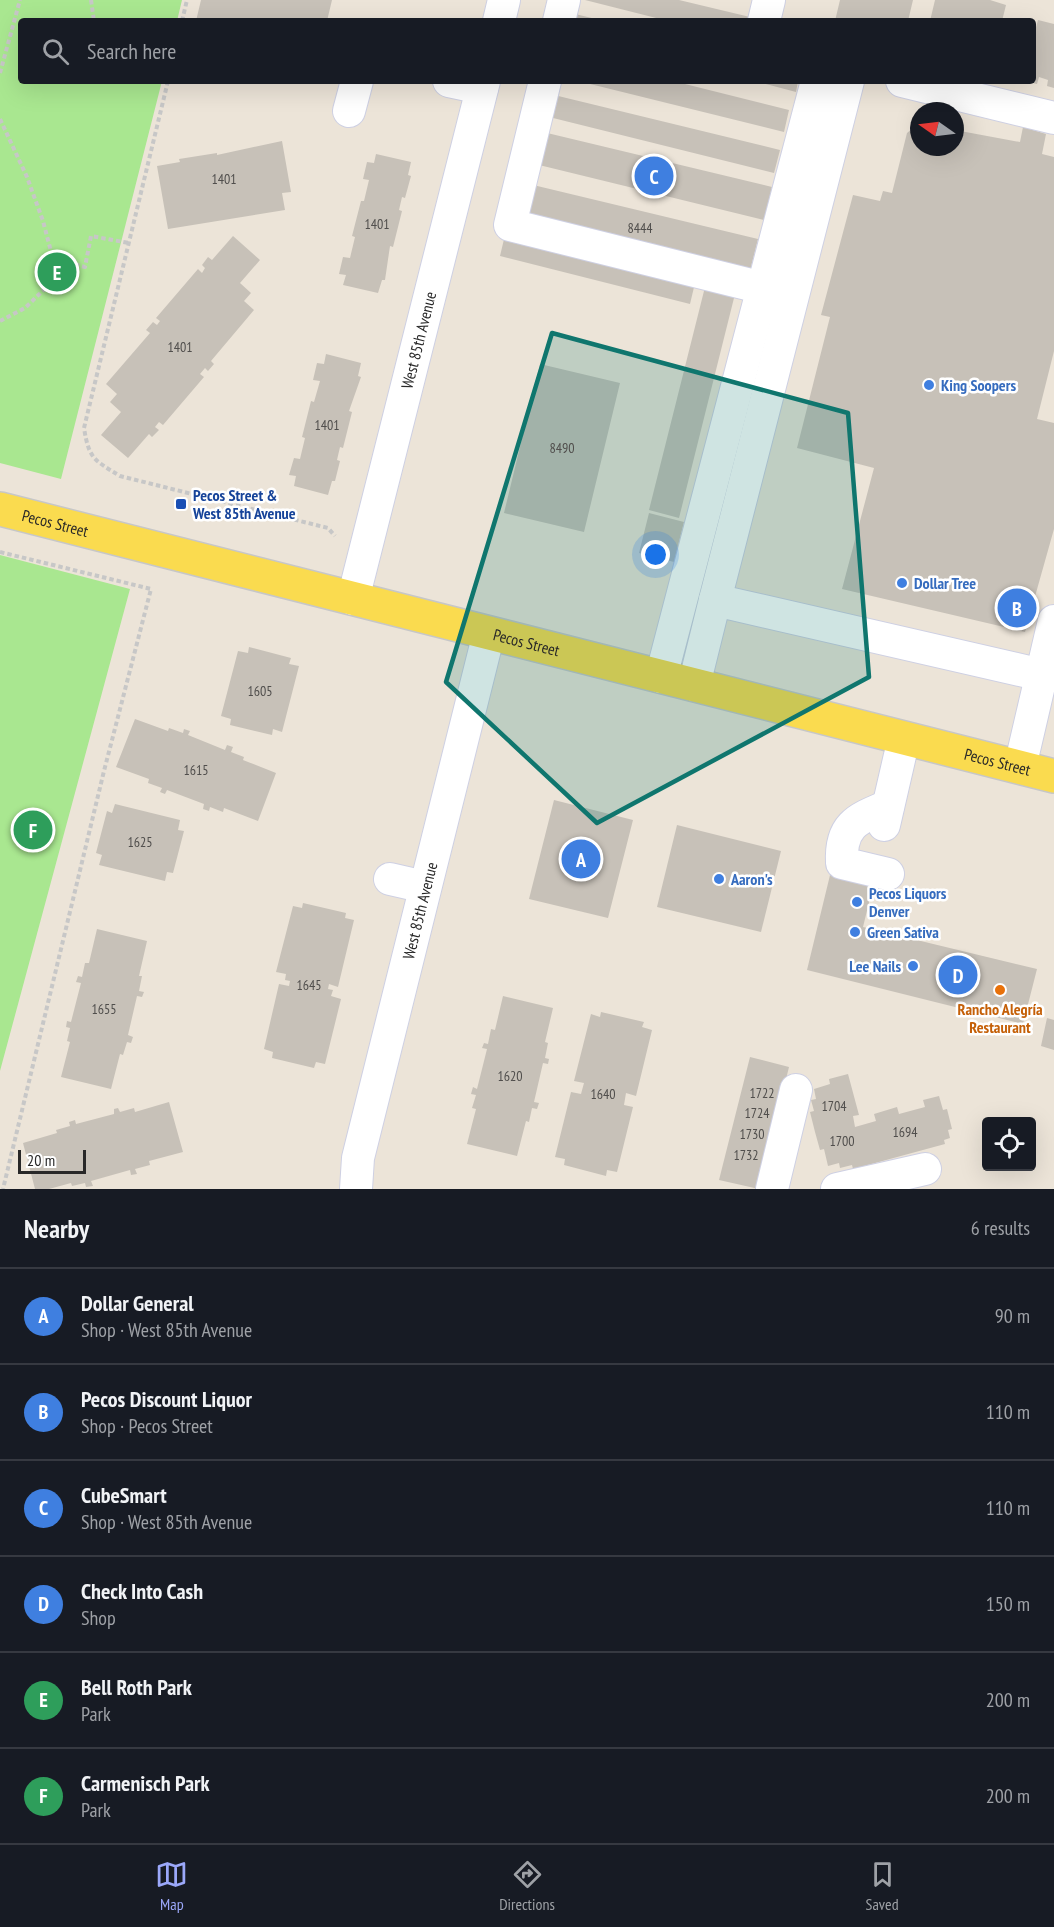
<!DOCTYPE html>
<meta charset="utf-8">
<style>
:root{--surface:#171b24;--page:#20242c;--text:#f1f3f6;--muted:#9ea1a6;--line:#363941;--accent:#9ba8fa}
body{margin:0;font-family:"PT Sans Narrow",sans-serif;background:var(--page);color:var(--text)}
.controls{position:absolute;right:18px;bottom:18px;display:grid;overflow:hidden;border-radius:6px;box-shadow:0 6px 24px #0002}
.controls button{width:54px;height:54px;display:grid;place-items:center;padding:0;border:0;border-bottom:2px solid var(--line);background:var(--surface);color:var(--text);font:30px sans-serif}
.compass{position:absolute;left:910px;top:102px;width:54px;height:54px;border-radius:50%;background:var(--surface);box-shadow:0 6px 24px #0002;rotate:284deg}
.scale{position:absolute;left:18px;bottom:15px;width:68px;box-sizing:border-box;padding-left:6px;border:3px solid #282828;border-top:0;font-size:16px;line-height:21px;white-space:nowrap;color:#282828;-webkit-text-stroke:4px #fff;paint-order:stroke}
.you{position:absolute;left:656px;top:555px;width:21px;height:21px;margin:-15px;border:4px solid #fff;border-radius:50%;background:#1a73e8;box-shadow:0 0 0 9px #1a73e833}
.badge{display:grid;place-items:center;width:39px;height:39px;border-radius:50%;background:var(--accent);color:#fff;font-size:20px;font-weight:700}
.pin{position:absolute;translate:-50% -50%;border:3px solid #fff;box-shadow:0 2px 6px #0006}
.list{margin:0;padding:0;list-style:none}
h2{display:flex;justify-content:space-between;align-items:center;height:78px;margin:0;padding:0 24px;font-size:26px}
h2 small{font-size:20px;font-weight:400;color:var(--muted)}
.list li{display:grid;grid-template-columns:39px 1fr auto;gap:18px;align-items:center;box-sizing:border-box;height:96px;padding:0 24px;border-top:2px solid var(--line)}
.list b{display:block;font-size:22px;white-space:nowrap}
.list p{margin:0;font-size:20px;white-space:nowrap;color:var(--muted)}
.list em{font-size:20px;font-style:normal;color:var(--muted)}
.icon{flex:none;width:33px;height:33px;fill:none;stroke:currentColor;stroke-width:2;stroke-linecap:round;stroke-linejoin:round}
.map{position:relative;flex:none;width:1054px;height:1189px;overflow:hidden}
.search{position:absolute;background:var(--surface);box-shadow:0 6px 24px #0002;left:18px;right:18px;top:18px;height:66px;display:flex;align-items:center;gap:15px;box-sizing:border-box;padding:0 21px;border-radius:6px;color:var(--muted);font-size:22px}
.sheet{height:654px;background:var(--surface)}
nav{display:flex;justify-content:space-around;align-items:center;box-sizing:border-box;height:84px;border-top:2px solid var(--line);background:var(--surface);font-size:16px;color:var(--muted)}
nav a{display:grid;justify-items:center;gap:3px}
nav .on{color:var(--accent)}
.map>svg:first-child{display:block}
</style>
<div class="map">
<svg width="1054" height="1189" viewBox="0 0 1054 1189">
<rect width="100%" height="100%" fill="#ece4d8"/>
<!-- green -->
<path fill="#a9e790" d="M 0,0 L 182,0 L 177,21 L 21,21 L 21,81 L 162,81 L 61,479 L 0,463 Z
M 0,555 L 130,589 L 0,1071 Z"/>
<!-- building -->
<path fill="#c7c1b8" d="M 201,0 L 332,0 L 327,21 L 196,21 Z
M 585,0 L 679,0 L 750,17 L 749,21 L 668,21 Z
M 840,0 L 913,0 L 908,21 L 835,21 Z
M 935,0 L 990,0 L 1006,5 L 1002,21 L 930,21 Z
M 571,13 L 600,20 L 600,21 L 569,21 Z
M 1038,20 L 1054,24 L 1054,88 L 1047,86 L 1048,80 L 1039,77 L 1037,84 L 1028,82 L 1033,81 L 1033,30 L 1035,31 Z
M 673,81 L 789,110 L 784,132 L 582,82 Z
M 754,81 L 798,81 L 796,92 Z
M 550,94 L 780,150 L 774,173 L 545,116 Z
M 919,123 L 919,147 L 955,147 L 955,130 L 1020,142 L 1023,127 L 1046,134 L 1042,154 L 1054,157 L 1054,351 L 1037,419 L 1054,423 L 1054,529 L 1025,632 L 842,589 L 874,468 L 797,448 L 830,317 L 821,315 L 853,195 L 880,201 L 883,191 L 892,193 L 907,133 Z
M 543,132 L 772,187 L 764,220 L 535,164 Z
M 282,141 L 291,192 L 282,193 L 285,210 L 168,229 L 157,166 L 180,162 L 179,159 L 217,153 L 217,155 Z
M 376,154 L 411,162 L 408,175 L 411,176 L 405,198 L 402,197 L 399,210 L 402,211 L 393,247 L 390,246 L 385,280 L 382,280 L 378,293 L 343,285 L 346,275 L 339,274 L 343,257 L 350,258 L 355,237 L 352,236 L 361,201 L 364,201 L 369,180 L 363,179 L 367,162 L 374,163 Z
M 529,184 L 758,239 L 750,271 L 521,216 Z
M 505,235 L 695,283 L 690,304 L 500,256 Z
M 233,236 L 260,260 L 240,283 L 251,293 L 244,301 L 254,310 L 211,361 L 214,364 L 208,371 L 205,368 L 200,374 L 204,377 L 163,425 L 159,422 L 155,427 L 159,430 L 152,437 L 149,434 L 128,458 L 101,435 L 121,412 L 110,402 L 117,394 L 106,384 L 150,333 L 146,330 L 153,322 L 157,325 L 160,321 L 156,318 L 198,269 L 202,273 L 205,268 L 202,265 L 208,257 L 212,260 Z
M 705,287 L 735,294 L 679,518 L 649,510 Z
M 326,354 L 361,363 L 358,376 L 361,377 L 349,411 L 352,412 L 343,448 L 340,447 L 337,460 L 340,461 L 335,481 L 332,481 L 328,495 L 294,486 L 296,476 L 289,475 L 294,458 L 300,459 L 305,438 L 302,437 L 311,401 L 314,402 L 320,381 L 313,380 L 317,363 L 324,364 Z
M 540,364 L 620,383 L 584,532 L 504,513 Z
M 649,513 L 684,522 L 674,562 L 639,553 Z
M 249,647 L 291,658 L 289,664 L 299,666 L 282,732 L 273,729 L 272,735 L 230,725 L 231,719 L 221,716 L 238,651 L 248,653 Z
M 135,719 L 168,731 L 169,728 L 183,733 L 184,729 L 190,731 L 188,735 L 225,750 L 227,745 L 233,747 L 231,752 L 244,757 L 243,760 L 276,773 L 258,821 L 224,808 L 223,812 L 210,807 L 209,811 L 203,809 L 204,804 L 167,790 L 165,794 L 160,792 L 162,788 L 148,783 L 149,779 L 116,767 Z
M 554,800 L 633,820 L 608,918 L 529,899 Z
M 115,804 L 180,820 L 178,830 L 184,831 L 173,873 L 167,872 L 165,881 L 99,865 L 102,855 L 96,853 L 107,811 L 112,813 Z
M 677,825 L 781,851 L 761,932 L 657,907 Z
M 831,871 L 874,882 L 863,927 L 1037,969 L 1023,1024 L 807,970 Z
M 303,903 L 346,913 L 345,918 L 354,920 L 338,987 L 329,984 L 328,989 L 333,990 L 331,996 L 341,999 L 325,1064 L 316,1062 L 314,1068 L 272,1058 L 273,1052 L 264,1049 L 279,984 L 289,986 L 290,981 L 285,980 L 286,974 L 276,972 L 293,906 L 302,908 Z
M 97,929 L 147,941 L 139,976 L 142,976 L 139,991 L 144,992 L 142,997 L 137,996 L 128,1035 L 133,1037 L 131,1043 L 127,1042 L 123,1055 L 120,1054 L 111,1089 L 61,1077 L 70,1042 L 67,1041 L 70,1028 L 66,1027 L 67,1021 L 71,1022 L 81,983 L 76,982 L 78,976 L 82,977 L 85,963 L 89,963 Z
M 503,996 L 553,1008 L 545,1042 L 548,1043 L 545,1058 L 549,1059 L 548,1064 L 543,1063 L 534,1102 L 539,1103 L 537,1109 L 532,1108 L 529,1122 L 526,1121 L 517,1156 L 467,1144 L 476,1109 L 472,1108 L 476,1095 L 471,1094 L 473,1087 L 477,1089 L 487,1049 L 482,1048 L 484,1043 L 488,1044 L 491,1029 L 495,1030 Z
M 601,1012 L 644,1022 L 642,1027 L 652,1030 L 636,1096 L 626,1093 L 624,1105 L 633,1107 L 617,1172 L 607,1170 L 606,1176 L 564,1165 L 565,1159 L 555,1157 L 571,1092 L 581,1094 L 584,1083 L 574,1081 L 591,1014 L 600,1017 Z
M 1047,1018 L 1054,1020 L 1054,1050 L 1041,1046 Z
M 750,1057 L 789,1067 L 759,1189 L 719,1180 Z
M 848,1074 L 859,1115 L 853,1116 L 855,1127 L 876,1121 L 874,1114 L 897,1107 L 899,1114 L 925,1107 L 923,1100 L 939,1096 L 943,1110 L 947,1109 L 952,1129 L 948,1130 L 950,1138 L 944,1140 L 945,1144 L 853,1169 L 852,1165 L 840,1168 L 839,1163 L 828,1166 L 824,1149 L 820,1150 L 815,1132 L 810,1112 L 814,1111 L 811,1100 L 816,1099 L 814,1089 L 830,1084 L 829,1079 Z
M 169,1102 L 183,1152 L 149,1161 L 150,1165 L 135,1169 L 137,1174 L 131,1175 L 130,1170 L 91,1181 L 93,1186 L 86,1187 L 85,1183 L 72,1186 L 71,1183 L 49,1189 L 35,1189 L 23,1143 L 57,1133 L 56,1130 L 70,1126 L 69,1122 L 75,1120 L 76,1124 L 114,1114 L 114,1109 L 118,1108 L 120,1112 L 134,1108 L 135,1112 Z"/>
<g fill="none" stroke-linecap="round" stroke-linejoin="round">
<!-- minor casing -->
<g stroke="#ced0e3" stroke-width="34">
<g id="minor">
<path d="M 499,21 L 504,0"/>
<path d="M 559,21 L 564,0"/>
<path d="M 764,21 L 769,0"/>
<path d="M 449,81 L 482,88"/>
<path d="M 545,81 L 510,225 L 763,288"/>
<path d="M 902,81 L 1054,118"/>
<path d="M 349,111 L 357,81"/>
<path id="s1" d="M 353,599 L 484,81"/>
<path d="M 715,600 L 848,81"/>
<path d="M 661,677 L 817,81"/>
<path d="M 694,685 L 715,600 L 1042,675"/>
<path d="M 1020,767 L 1054,621"/>
<path d="M 888,806 C 857,819 840,825 842,863 L 888,874"/>
<path d="M 884,825 L 904,738"/>
<path d="M 390,879 L 425,887"/>
<path id="s2" d="M 356,1189 L 358,1158 L 489,633"/>
<path d="M 772,1189 L 796,1090"/>
<path d="M 837,1189 L 925,1169"/>
</g>
</g>
<!-- major casing -->
<g stroke="#c7c7c7" stroke-width="36">
<g id="major">
<path id="s3" d="M 0,509 L 1054,776"/>
</g>
</g>
<!-- path -->
<path stroke="#c7c7c7" stroke-width="4" stroke-dasharray="4.5 3" stroke-linecap="butt" d="M 91,0 L 94,21
M 182,21 L 187,0
M 0,73 L 20,0
M 168,81 L 84,428 C 89,459 94,460 120,476 L 328,528 L 335,536
M 0,119 L 27,177 L 43,221 L 53,259 L 85,267 L 91,236 L 129,243
M 0,321 L 25,308 L 66,268
M 0,552 L 151,589 L 104,771 L 3,1189"/>
<!-- minor -->
<use href="#minor" stroke="#fff" stroke-width="32"/>
<!-- major -->
<use href="#major" stroke="#fadb4f" stroke-width="33"/>
</g>
<!-- marked area -->
<path fill="#0f766e" fill-opacity="0.2" stroke="#0f766e" stroke-width="4.5" stroke-linejoin="round" d="M 552,333 L 848,413 L 869,677 L 597,823 L 446,682 Z"/>
<!-- markers -->
<g fill="#3f7fe0" stroke="#fff" stroke-width="2">
<circle cx="929" cy="385" r="6"/>
<circle cx="902" cy="583" r="6"/>
<circle cx="719" cy="879" r="6"/>
<circle cx="857" cy="902" r="6"/>
<circle cx="855" cy="932" r="6"/>
<circle cx="913" cy="966" r="6"/>
</g>
<rect fill="#1a4fb4" stroke="#fff" stroke-width="2" x="175" y="498" width="12" height="12" rx="3"/>
<circle fill="#e8710a" stroke="#fff" stroke-width="2" cx="1000" cy="990" r="6"/>
<g text-anchor="middle" stroke-width="5" stroke-linejoin="round" paint-order="stroke">
<!-- number labels -->
<g font-size="14" fill="#504e4c">
<text x="224" y="184">1401</text>
<text x="377" y="229">1401</text>
<text x="640" y="233">8444</text>
<text x="180" y="352">1401</text>
<text x="327" y="430">1401</text>
<text x="562" y="453">8490</text>
<text x="260" y="696">1605</text>
<text x="196" y="775">1615</text>
<text x="140" y="847">1625</text>
<text x="309" y="990">1645</text>
<text x="104" y="1014">1655</text>
<text x="510" y="1081">1620</text>
<text x="762" y="1098">1722</text>
<text x="603" y="1099">1640</text>
<text x="834" y="1111">1704</text>
<text x="757" y="1118">1724</text>
<text x="905" y="1137">1694</text>
<text x="752" y="1139">1730</text>
<text x="842" y="1146">1700</text>
<text x="746" y="1160">1732</text>
</g>
<!-- street labels -->
<g font-size="16" fill="#282828" stroke="#fff">
<text dy="6" stroke="none"><textPath href="#s1" startOffset="267">West 85th Avenue</textPath></text>
<text dy="6" stroke="none"><textPath href="#s3" startOffset="57">Pecos Street</textPath></text>
<text dy="6" stroke="none"><textPath href="#s3" startOffset="543">Pecos Street</textPath></text>
<text dy="6" stroke="none"><textPath href="#s3" startOffset="1029">Pecos Street</textPath></text>
<text dy="6" stroke="none"><textPath href="#s2" startOffset="286">West 85th Avenue</textPath></text>
</g>
<!-- shop labels -->
<g font-size="16" font-weight="bold" fill="#366cbe" stroke="#fff" text-anchor="start">
<text x="941" y="391">King Soopers</text>
<text x="914" y="589">Dollar Tree</text>
<text x="731" y="885">Aaron's</text>
<text x="869" y="899">Pecos Liquors<tspan x="869" dy="18">Denver</tspan></text>
<text x="867" y="938">Green Sativa</text>
<text x="901" y="972" text-anchor="end">Lee Nails</text>
</g>
<!-- transit labels -->
<g font-size="16" font-weight="bold" fill="#164399" stroke="#fff" text-anchor="start">
<text x="193" y="501">Pecos Street &amp;<tspan x="193" dy="18">West 85th Avenue</tspan></text>
</g>
<!-- food labels -->
<g font-size="16" font-weight="bold" fill="#c56008" stroke="#fff">
<text x="1000" y="1015">Rancho Alegría<tspan x="1000" dy="18">Restaurant</tspan></text>
</g>
</g>
</svg>
<div class="controls">
<button><svg class="icon" aria-label="locate" viewBox="0 0 24 24"><circle cx="12" cy="12" r="6"/><path d="M12 2v4M12 18v4M2 12h4M18 12h4"/></svg></button>
</div>
<svg class="compass" viewBox="-18 -18 36 36"><path d="M0-13l5 13h-10z" fill="#e53935"/><path d="M0 13l5-13h-10z" fill="#9ea1a6"/></svg>
<div class="scale">20 m</div>
<div class="you"></div>
<div class="pin badge" style="left:581px;top:859px;background:#3f7fe0">A</div>
<div class="pin badge" style="left:1017px;top:608px;background:#3f7fe0">B</div>
<div class="pin badge" style="left:654px;top:176px;background:#3f7fe0">C</div>
<div class="pin badge" style="left:958px;top:975px;background:#3f7fe0">D</div>
<div class="pin badge" style="left:57px;top:272px;background:#2e9e5b">E</div>
<div class="pin badge" style="left:33px;top:830px;background:#2e9e5b">F</div>
<div class="search"><svg class="icon" aria-label="search" viewBox="0 0 24 24"><circle cx="10" cy="10" r="6"/><path d="M15 15l6 6"/></svg>Search here</div>
</div>
<section class="sheet">
<h2>Nearby<small>6 results</small></h2>
<ul class="list">
<li><span class="badge" style="background:#3f7fe0">A</span><div><b>Dollar General</b><p>Shop · West 85th Avenue</p></div><em>90 m</em></li>
<li><span class="badge" style="background:#3f7fe0">B</span><div><b>Pecos Discount Liquor</b><p>Shop · Pecos Street</p></div><em>110 m</em></li>
<li><span class="badge" style="background:#3f7fe0">C</span><div><b>CubeSmart</b><p>Shop · West 85th Avenue</p></div><em>110 m</em></li>
<li><span class="badge" style="background:#3f7fe0">D</span><div><b>Check Into Cash</b><p>Shop</p></div><em>150 m</em></li>
<li><span class="badge" style="background:#2e9e5b">E</span><div><b>Bell Roth Park</b><p>Park</p></div><em>200 m</em></li>
<li><span class="badge" style="background:#2e9e5b">F</span><div><b>Carmenisch Park</b><p>Park</p></div><em>200 m</em></li>
</ul>
</section>
<nav>
<a class="on"><svg class="icon" aria-label="map" viewBox="0 0 24 24"><path d="M3 6l6-2 6 2 6-2v14l-6 2-6-2-6 2zM9 4v14M15 6v14"/></svg>Map</a>
<a><svg class="icon" aria-label="directions" viewBox="0 0 24 24"><path d="M12 3l9 9-9 9-9-9zM9 14v-3h6M13 9l2 2-2 2"/></svg>Directions</a>
<a><svg class="icon" aria-label="saved" viewBox="0 0 24 24"><path d="M7 4h10v16l-5-4-5 4z"/></svg>Saved</a>
</nav>
